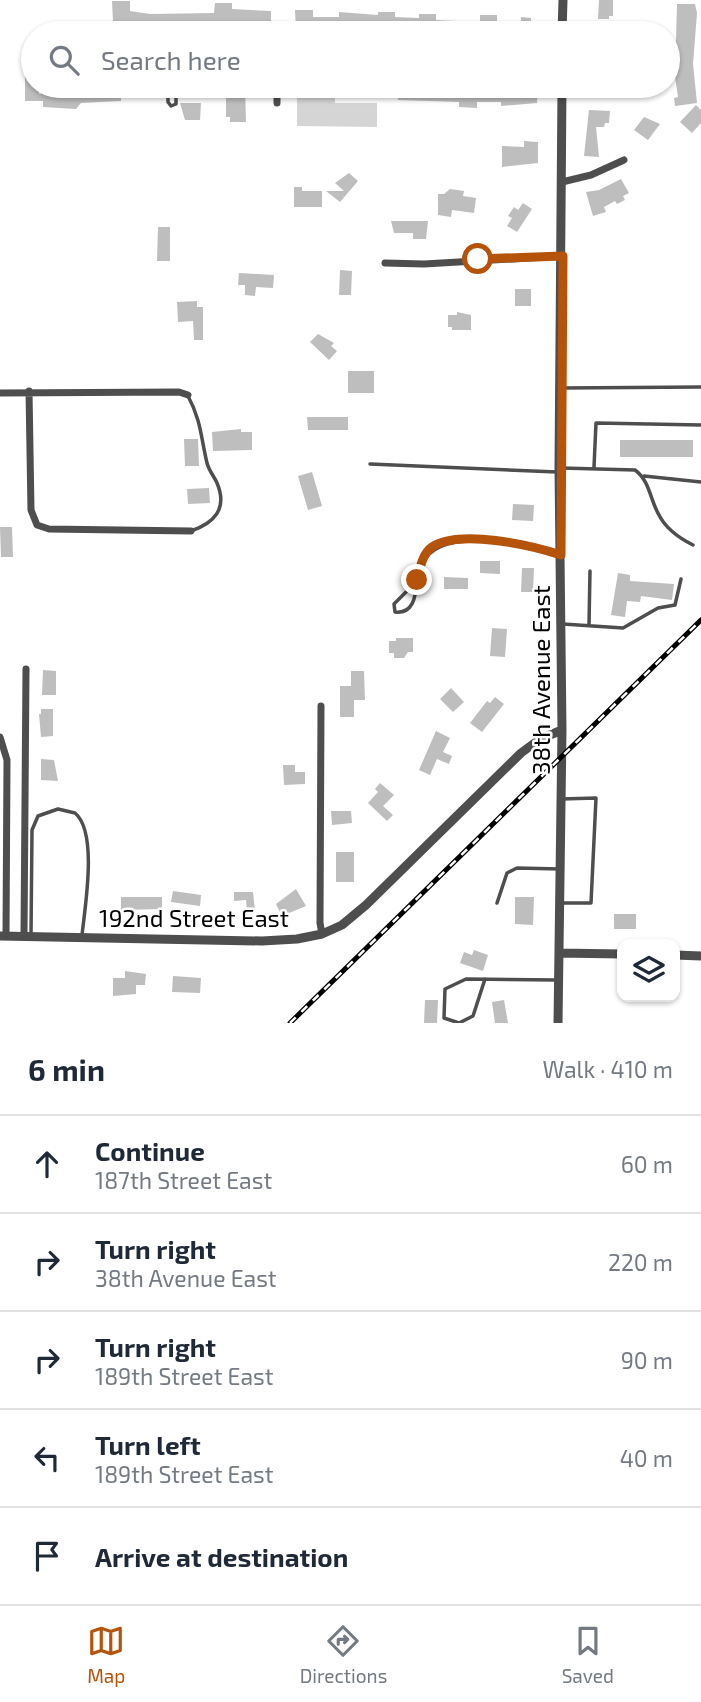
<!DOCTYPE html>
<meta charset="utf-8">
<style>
:root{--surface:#fff;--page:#f6f6f7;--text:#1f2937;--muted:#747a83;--line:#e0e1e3;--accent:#b45309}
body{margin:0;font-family:"Exo 2",sans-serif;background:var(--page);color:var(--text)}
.controls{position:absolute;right:21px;bottom:21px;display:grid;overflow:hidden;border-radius:14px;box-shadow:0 2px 5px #0004}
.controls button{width:63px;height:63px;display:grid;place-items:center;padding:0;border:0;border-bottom:2px solid var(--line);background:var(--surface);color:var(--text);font:35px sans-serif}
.stop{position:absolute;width:21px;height:21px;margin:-16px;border:5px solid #b45309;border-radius:50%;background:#fff}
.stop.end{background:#b45309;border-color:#fff;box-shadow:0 2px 7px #0008}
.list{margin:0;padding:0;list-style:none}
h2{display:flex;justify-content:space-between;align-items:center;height:91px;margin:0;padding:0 28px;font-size:30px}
h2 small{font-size:23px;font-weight:400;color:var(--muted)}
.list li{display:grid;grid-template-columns:46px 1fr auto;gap:21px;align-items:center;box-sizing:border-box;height:98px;padding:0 28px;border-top:2px solid var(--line)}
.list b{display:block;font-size:26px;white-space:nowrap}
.list p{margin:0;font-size:23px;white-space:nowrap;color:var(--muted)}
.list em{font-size:23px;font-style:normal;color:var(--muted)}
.icon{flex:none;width:38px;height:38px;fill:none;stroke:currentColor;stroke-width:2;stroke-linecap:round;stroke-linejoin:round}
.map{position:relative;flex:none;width:701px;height:1023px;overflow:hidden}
.search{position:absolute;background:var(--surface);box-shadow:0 2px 5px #0004;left:21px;right:21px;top:21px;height:77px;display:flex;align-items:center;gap:18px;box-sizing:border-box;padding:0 24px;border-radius:38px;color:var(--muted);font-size:26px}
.sheet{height:581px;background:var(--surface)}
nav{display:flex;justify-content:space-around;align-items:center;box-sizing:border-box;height:98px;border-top:2px solid var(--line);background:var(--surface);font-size:19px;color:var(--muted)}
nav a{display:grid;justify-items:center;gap:4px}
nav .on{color:var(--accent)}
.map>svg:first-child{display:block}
</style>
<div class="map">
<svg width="701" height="1023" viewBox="0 0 701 1023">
<rect width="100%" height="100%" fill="#fff"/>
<!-- green -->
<path fill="#d5d5d5" d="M 297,86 L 335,86 L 335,103 L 377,103 L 377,127 L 297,126 Z"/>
<!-- building -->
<path fill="#bebebe" d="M 599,0 L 613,0 L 613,16 L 609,16 L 609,19 L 598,19 Z
M 112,1 L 130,1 L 130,11 L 150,14 L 214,13 L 215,3 L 232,3 L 232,9 L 271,11 L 271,29 L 261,29 L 261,25 L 244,25 L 244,29 L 121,27 L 121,22 L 113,22 Z
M 677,4 L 695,4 L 697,13 L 693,64 L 697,103 L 675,106 L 674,98 L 678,97 L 675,77 Z
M 295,10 L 313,10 L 313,17 L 339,17 L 339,12 L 378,15 L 378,12 L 395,12 L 395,17 L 419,18 L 419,14 L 436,14 L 436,20 L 457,21 L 457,25 L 480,25 L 480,15 L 497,15 L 497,21 L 521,22 L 521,17 L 531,18 L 531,24 L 538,24 L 538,33 L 296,30 Z
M 25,76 L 33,76 L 33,86 L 39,86 L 39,94 L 63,93 L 63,86 L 73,86 L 72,89 L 121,86 L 121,101 L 81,103 L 76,109 L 43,107 L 43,101 L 25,101 Z
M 226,86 L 245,86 L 246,122 L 230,122 L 230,117 L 226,117 Z
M 378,86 L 538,87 L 537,103 L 501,106 L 501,102 L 477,102 L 477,108 L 459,107 L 459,102 L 398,100 L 398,94 L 378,95 Z
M 180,103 L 201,103 L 200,120 L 185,120 Z
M 696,105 L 701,110 L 701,123 L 692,133 L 680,122 Z
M 589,110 L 610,111 L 609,123 L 605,123 L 604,127 L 596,127 L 599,157 L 584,156 Z
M 644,117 L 660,124 L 648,140 L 634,130 Z
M 524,141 L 538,142 L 538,163 L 502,167 L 502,146 L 524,147 Z
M 349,173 L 358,181 L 340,202 L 326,191 L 344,191 L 335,183 Z
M 621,179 L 629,193 L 623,196 L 625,200 L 617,204 L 615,201 L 604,207 L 606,212 L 593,216 L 586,192 L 599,190 Z
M 294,187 L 302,187 L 302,191 L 322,191 L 322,207 L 294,207 Z
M 450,189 L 464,191 L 463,196 L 476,198 L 474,213 L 452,210 L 451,217 L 438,215 L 438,194 L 444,194 Z
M 523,203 L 532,209 L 517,232 L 507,226 L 512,218 L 508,216 L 514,207 L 518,210 Z
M 391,221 L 428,221 L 426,239 L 413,239 L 413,233 L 394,233 Z
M 158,227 L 170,227 L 170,261 L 157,261 Z
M 340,270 L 352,271 L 351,295 L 339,295 Z
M 239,273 L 274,275 L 273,288 L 256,287 L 255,296 L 245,295 L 245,285 L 238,285 Z
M 515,289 L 531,289 L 531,306 L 515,306 Z
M 197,301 L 197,307 L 203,307 L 203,340 L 194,340 L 193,321 L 178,322 L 177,302 Z
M 457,312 L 471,315 L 471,330 L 452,330 L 452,327 L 448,327 L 448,315 L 457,315 Z
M 318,334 L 334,343 L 331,346 L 337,351 L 329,360 L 310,342 Z
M 348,371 L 374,371 L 374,393 L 348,393 Z
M 307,417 L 348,417 L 348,430 L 308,430 Z
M 241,429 L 241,432 L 252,432 L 252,450 L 213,451 L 212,432 Z
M 184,439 L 198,439 L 199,466 L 185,466 Z
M 620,440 L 693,440 L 693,457 L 620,457 Z
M 312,472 L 322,506 L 308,510 L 298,476 Z
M 209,488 L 210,503 L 188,504 L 187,489 Z
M 513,504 L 534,505 L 533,521 L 512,520 Z
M 0,527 L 12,527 L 13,557 L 1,557 Z
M 480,561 L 500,561 L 500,574 L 480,573 Z
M 522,568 L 534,568 L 533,592 L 521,592 Z
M 618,573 L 630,575 L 630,581 L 674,584 L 672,600 L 641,596 L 640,602 L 627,601 L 625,617 L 611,615 Z
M 444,577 L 468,578 L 468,589 L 444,589 Z
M 492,628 L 507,629 L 505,657 L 490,656 Z
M 396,638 L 413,638 L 413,652 L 408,652 L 404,658 L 394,658 L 394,653 L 389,653 L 389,641 L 396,641 Z
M 43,670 L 56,671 L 56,695 L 42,695 Z
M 351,671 L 364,671 L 365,700 L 354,700 L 354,717 L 340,717 L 340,686 L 351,686 Z
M 451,688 L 464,702 L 453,712 L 440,699 Z
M 495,697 L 504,704 L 482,732 L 470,723 L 487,701 L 490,703 Z
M 41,709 L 53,709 L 53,736 L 41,737 L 39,714 L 41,714 Z
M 436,731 L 450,738 L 443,752 L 452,756 L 449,764 L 437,759 L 430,775 L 419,770 Z
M 41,759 L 54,760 L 58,781 L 41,780 Z
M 283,765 L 295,765 L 295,772 L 305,772 L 305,784 L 284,785 Z
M 380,783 L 394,795 L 383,806 L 393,815 L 387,821 L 368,803 L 378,792 L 375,789 Z
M 331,811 L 351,811 L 352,823 L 332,825 Z
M 336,852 L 354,852 L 354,882 L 336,882 Z
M 296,889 L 306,906 L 282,916 L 276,904 Z
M 173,891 L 201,895 L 200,906 L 171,902 Z
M 234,892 L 253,892 L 255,911 L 247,911 L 246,900 L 234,901 Z
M 121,897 L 162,897 L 162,909 L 121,910 Z
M 515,897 L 534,897 L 533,925 L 515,924 Z
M 614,914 L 636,914 L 636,929 L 614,929 Z
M 474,950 L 488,955 L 483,971 L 460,963 L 464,952 L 472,955 Z
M 125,971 L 146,974 L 145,985 L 136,985 L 136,994 L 113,996 L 113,978 L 125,978 Z
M 173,976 L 201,978 L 200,993 L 172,992 Z
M 425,1000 L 438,1000 L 437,1023 L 424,1023 Z
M 504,1000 L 508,1023 L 495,1023 L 492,1002 Z"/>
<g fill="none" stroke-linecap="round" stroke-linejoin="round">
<!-- service -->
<path stroke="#4e4e4e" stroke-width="3.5" d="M 168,86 L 168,102 L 171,106 L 176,104 L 176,86
M 561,388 L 701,387
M 188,396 C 201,420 201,438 207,463 C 209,471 214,476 217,483 C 228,509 214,523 191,531
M 370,464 L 557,472
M 594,467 L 596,423 L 701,425
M 561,468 L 635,470 C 650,481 650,500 659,515 C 666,529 679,538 693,545
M 644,476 L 701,482
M 416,582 C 416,597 413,614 395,612 L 394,604 L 416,582 L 421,565
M 563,624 L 623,628 L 658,608 L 675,605 L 681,579
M 589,625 L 590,571
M 561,799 L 596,798 L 591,903 L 561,903
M 497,903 L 507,873 L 517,868 L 560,869
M 31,935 L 32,830 L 38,816 L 58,809 L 75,813 C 98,832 85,907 82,935
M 485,979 L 473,1016 L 459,1023 L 444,1018 L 445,989 L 466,979 L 556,980"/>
<!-- minor -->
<path stroke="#4e4e4e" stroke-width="7" d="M 277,86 L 277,103
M 562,182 L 591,175 L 624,160
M 385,263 L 424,264 L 563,256
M 29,391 L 31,510 L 37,525 L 49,529 L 191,531
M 0,393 L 179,392 L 188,395
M 421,563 C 438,522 528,544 561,555
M 321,706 L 320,923 L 322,934
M 0,737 L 7,760 L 6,936
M 24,936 L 26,669"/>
<!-- tertiary -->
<path stroke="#4e4e4e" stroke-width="9" d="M 562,33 L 563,0
M 0,936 L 262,941 L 297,939 L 322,934 L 342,925 L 366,905 L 521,753 L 540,739 L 562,730
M 559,953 L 622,954
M 675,955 L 701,956
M 558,1023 L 562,730 L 559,468 L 562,86"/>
<!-- rail casing -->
<g stroke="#000" stroke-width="5">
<path id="rail" d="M 290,1023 L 701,620"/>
</g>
<!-- rail -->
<use href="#rail" stroke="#fff" stroke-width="2.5" stroke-dasharray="8" stroke-linecap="butt"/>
</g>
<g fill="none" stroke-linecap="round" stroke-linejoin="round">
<!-- route -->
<path stroke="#b45309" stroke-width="9" d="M 417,580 C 420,569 422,554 432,547 C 460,529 531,545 561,555 L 563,256 L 478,259"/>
</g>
<g text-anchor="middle" stroke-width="5" stroke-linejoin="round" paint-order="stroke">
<!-- street labels -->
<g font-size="24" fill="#000" stroke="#fff">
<text transform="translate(542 680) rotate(-90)" y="8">38th Avenue East</text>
<text x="194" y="927">192nd Street East</text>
</g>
</g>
</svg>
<div class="controls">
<button><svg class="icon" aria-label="layers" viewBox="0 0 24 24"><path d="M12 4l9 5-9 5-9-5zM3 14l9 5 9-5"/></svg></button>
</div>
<div class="stop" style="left:478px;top:259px"></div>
<div class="stop end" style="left:417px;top:580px"></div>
<div class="search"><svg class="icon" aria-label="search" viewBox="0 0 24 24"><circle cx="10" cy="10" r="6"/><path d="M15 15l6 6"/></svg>Search here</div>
</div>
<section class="sheet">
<h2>6 min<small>Walk · 410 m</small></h2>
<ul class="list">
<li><svg class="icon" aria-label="ahead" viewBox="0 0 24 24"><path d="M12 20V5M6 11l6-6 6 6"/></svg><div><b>Continue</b><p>187th Street East</p></div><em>60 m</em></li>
<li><svg class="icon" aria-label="right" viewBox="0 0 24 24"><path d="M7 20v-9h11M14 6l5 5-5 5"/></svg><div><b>Turn right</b><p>38th Avenue East</p></div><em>220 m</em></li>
<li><svg class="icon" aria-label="right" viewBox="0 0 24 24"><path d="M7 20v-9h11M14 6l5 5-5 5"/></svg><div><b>Turn right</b><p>189th Street East</p></div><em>90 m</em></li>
<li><svg class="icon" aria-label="left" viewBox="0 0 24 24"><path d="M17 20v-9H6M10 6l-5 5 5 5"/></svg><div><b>Turn left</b><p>189th Street East</p></div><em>40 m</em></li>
<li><svg class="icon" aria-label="arrive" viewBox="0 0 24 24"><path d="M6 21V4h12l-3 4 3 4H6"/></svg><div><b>Arrive at destination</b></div></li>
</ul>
</section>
<nav>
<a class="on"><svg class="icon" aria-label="map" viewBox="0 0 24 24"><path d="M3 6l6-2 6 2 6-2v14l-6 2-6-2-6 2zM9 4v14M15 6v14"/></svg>Map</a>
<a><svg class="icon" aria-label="directions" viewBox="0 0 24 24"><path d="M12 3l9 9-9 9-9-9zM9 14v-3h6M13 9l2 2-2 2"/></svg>Directions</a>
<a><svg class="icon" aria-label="saved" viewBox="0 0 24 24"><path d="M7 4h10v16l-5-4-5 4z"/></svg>Saved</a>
</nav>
